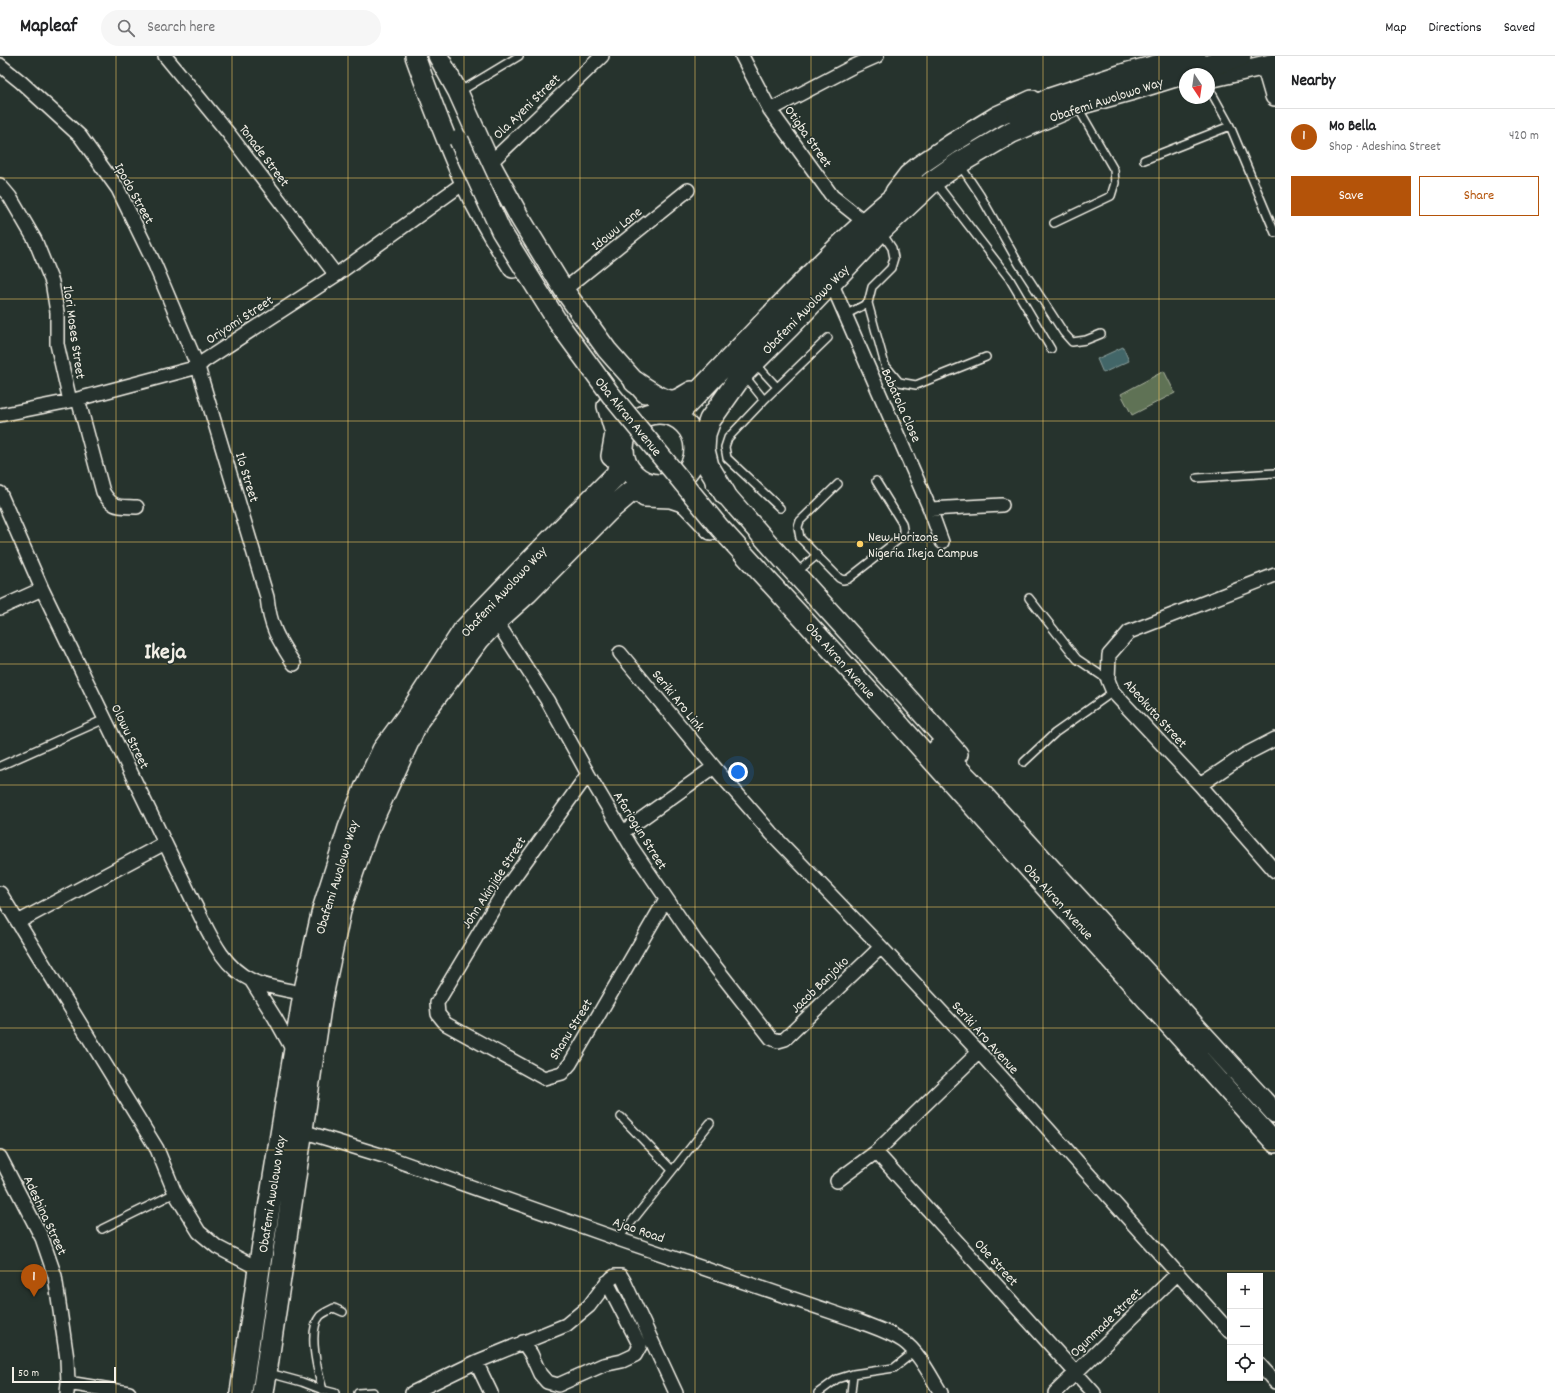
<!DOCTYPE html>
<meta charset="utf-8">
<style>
:root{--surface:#fff;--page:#f6f6f6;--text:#202124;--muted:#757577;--line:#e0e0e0;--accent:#b45309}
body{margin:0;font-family:Dekko,sans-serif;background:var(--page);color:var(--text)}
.controls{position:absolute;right:12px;bottom:12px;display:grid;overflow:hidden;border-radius:0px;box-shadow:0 1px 3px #0004}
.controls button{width:36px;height:36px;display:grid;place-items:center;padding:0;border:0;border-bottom:1px solid var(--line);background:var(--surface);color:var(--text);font:20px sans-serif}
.compass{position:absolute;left:1179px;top:12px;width:36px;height:36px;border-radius:50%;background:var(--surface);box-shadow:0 1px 3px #0004;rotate:167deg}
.scale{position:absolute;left:12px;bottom:10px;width:104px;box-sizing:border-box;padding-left:4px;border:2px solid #f4f1e8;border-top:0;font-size:11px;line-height:14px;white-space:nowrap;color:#f4f1e8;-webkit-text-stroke:3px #26332d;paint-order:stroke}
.you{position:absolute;left:738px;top:716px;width:14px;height:14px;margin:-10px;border:3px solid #fff;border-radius:50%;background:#1a73e8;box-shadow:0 0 0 6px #1a73e833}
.badge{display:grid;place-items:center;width:26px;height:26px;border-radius:50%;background:var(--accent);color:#fff;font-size:13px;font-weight:700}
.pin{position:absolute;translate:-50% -33px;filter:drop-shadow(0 1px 2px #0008)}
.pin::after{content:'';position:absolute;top:21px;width:14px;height:12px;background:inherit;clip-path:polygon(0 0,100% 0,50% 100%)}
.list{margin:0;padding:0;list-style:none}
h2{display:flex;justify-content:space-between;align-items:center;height:52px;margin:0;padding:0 16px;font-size:17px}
h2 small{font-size:13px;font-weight:400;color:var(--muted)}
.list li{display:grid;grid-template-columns:26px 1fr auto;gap:12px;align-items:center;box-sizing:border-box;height:56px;padding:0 16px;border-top:1px solid var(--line)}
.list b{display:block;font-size:15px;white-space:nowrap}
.list p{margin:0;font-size:13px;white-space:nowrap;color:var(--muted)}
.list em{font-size:13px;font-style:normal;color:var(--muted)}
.actions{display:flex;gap:8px;padding:12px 16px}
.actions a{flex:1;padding:9px 0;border:1px solid var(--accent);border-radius:0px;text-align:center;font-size:14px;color:var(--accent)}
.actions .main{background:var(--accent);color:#fff}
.icon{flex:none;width:22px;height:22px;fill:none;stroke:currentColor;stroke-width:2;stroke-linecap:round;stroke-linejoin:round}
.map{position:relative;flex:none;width:1275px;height:1337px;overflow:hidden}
header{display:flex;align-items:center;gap:24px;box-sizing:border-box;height:56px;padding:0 20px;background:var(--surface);border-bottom:1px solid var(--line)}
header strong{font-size:19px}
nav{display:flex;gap:22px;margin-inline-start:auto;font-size:14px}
.search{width:280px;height:36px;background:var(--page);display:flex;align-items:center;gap:10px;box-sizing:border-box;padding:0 14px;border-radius:22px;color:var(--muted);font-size:15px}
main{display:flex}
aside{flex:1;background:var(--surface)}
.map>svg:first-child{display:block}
</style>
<header>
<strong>Mapleaf</strong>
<div class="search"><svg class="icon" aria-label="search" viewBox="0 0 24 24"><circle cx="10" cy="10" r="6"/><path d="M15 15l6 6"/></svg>Search here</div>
<nav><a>Map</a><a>Directions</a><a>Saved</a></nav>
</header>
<main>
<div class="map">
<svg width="1275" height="1337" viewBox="0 0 1275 1337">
<rect width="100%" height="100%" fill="#26332d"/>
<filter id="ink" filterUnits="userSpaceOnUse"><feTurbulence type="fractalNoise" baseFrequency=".025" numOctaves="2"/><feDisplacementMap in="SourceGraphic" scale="8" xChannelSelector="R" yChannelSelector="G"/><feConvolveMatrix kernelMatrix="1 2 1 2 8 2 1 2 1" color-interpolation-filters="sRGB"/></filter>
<g filter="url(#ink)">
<!-- green -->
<path fill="#5f7255" stroke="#aab29e" d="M 1164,315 L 1175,337 L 1132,359 L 1121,338 Z"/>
<!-- water -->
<path fill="#436668" stroke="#8a9e9b" d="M 1123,291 L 1129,305 L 1103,317 L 1097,303 Z"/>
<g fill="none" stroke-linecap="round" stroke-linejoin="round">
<!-- lane casing -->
<g stroke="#f4f1e8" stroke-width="10">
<path id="lane" d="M 1209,32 L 1230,70 L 1275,177
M 459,36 L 519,0
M 1144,104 L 1230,70
M 964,115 L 980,139 L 1019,208 L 1064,277 L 1072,286 L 1086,284 L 1101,278
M 939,131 L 1009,222 L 1051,293
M 1054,167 L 1111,140 L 1115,127 L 1114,114 L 1080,55
M 882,177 L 892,192 L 894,202 L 891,212 L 872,231 L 868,247 L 885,309 L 899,326 L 916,329 L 986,301
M 845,259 L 868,247
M 756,308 L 777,331
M 744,319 L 764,344
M 1197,422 L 1275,417
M 838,428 L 800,465 L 798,471 L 800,482 L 839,522 L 843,524 L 848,523 L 903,480 L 903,473 L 902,467 L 876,425
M 780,452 L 727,402 L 725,391 L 728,382 L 764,344 L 828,282
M 796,517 L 817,499
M 1029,542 L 1077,603 L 1108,624
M 1024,706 L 1055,677 L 1113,636
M 0,710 L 105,663
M 621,1061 L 672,1114
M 102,1173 L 175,1137
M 618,1183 L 710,1067
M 269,1317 L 302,1326 L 323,1334 L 335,1337
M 323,1334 C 318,1317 307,1275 320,1260 C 323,1257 330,1254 334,1252 L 343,1256
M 358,1337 L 373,1336
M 818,1337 L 837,1323 L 853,1318 L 894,1312 L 914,1296
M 851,1337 L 853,1318"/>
</g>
<!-- street casing -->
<g stroke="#f4f1e8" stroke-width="16">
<path id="street" d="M 165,0 L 229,78 L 336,219
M 742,0 L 770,54 L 832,140 L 866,167
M 0,9 L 21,26 L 80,80 L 118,133 L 155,209 L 198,311 L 267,541 C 270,571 278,583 294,608
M 770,54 L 852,11 L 877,0
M 490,107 L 602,0
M 0,129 L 10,141 L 35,184 L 52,226 L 57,256 L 57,288 L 70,345
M 831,226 L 930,453 L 942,486
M 564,234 L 688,134
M 78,343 L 103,436 C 113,453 119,450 137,451
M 0,359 L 70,345 L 198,311 L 204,305 L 336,219 L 465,126
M 0,437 L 42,533 L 195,849 C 209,876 221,910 251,924 C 267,932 287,933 304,938
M 930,453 L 1002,449
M 1275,519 L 1129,576 L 1109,599 L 1108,624 L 1113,636 L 1200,729 L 1275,815
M 0,552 L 42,533
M 496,565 L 547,644 L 588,718 L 632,792 L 696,886 L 771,982 L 778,985 L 785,983 L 881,891
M 620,597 L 714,711 L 772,778 L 881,891 L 979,996 L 1230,1276
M 588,718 L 504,835 L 437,947 L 438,958 L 446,968 L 544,1022 L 562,1017 L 570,1008 L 666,843
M 1200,729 L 1246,698 L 1275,683
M 623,776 L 714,711
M 0,837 L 157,1093 L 175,1137 L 199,1176 L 217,1191 L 259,1213
M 18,866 L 165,787
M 251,924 L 275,962 L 294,996
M 302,1075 L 387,1101 L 618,1183 L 858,1265 C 873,1271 890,1276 903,1285 C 919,1296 931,1321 941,1337
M 876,1096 L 1094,1337
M 0,1101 L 42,1182 L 55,1220 L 67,1303 L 68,1327 L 67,1337
M 837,1125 L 876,1096 L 979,996
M 523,1286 L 531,1298 L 540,1318 L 547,1326 L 558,1329 L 603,1309 L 622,1305 L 635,1299 L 640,1290 L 607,1226
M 476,1306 L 491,1337
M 1260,1309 L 1275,1326
M 68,1327 L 129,1337
M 412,1337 L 476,1306 L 566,1269 L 589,1250 L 601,1234 L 612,1222 L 615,1220 L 621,1220 L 624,1225 L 676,1337
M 1055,1337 L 1178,1217"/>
</g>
<!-- secondary casing -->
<g stroke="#f4f1e8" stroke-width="22">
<path id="secondary" d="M 415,0 C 430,42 446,84 464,125 C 478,155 495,184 513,212
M 438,0 L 458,36 L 490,107 L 520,162 L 564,234 L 607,294 L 645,337
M 1266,9 L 1275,40
M 1209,22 L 1275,7
M 895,136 L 908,119 L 920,109 L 951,88 L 997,60 L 1032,44
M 715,426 C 794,519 878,607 958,698
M 672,433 L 711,474
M 900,669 L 1275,1087
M 938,692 L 969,723 L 1275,1057"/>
</g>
<!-- primary casing -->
<g stroke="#f4f1e8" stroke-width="24">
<path id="primary" d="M 1018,59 L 1050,43 L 1129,17 L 1195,0
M 635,326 C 644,332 662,345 672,345 C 679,345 686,339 692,336
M 608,350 L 616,377 L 612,400
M623 393a36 36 0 1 1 72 0a36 36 0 1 1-72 0Z
M 668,358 L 682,353 C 758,276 828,193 913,126
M 725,438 L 708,410 L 704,394 L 705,378 L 710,364 L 743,317 L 790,270 L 880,175 L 932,126 L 959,107 L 1012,76 L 1072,50 L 1130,34 L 1240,0
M 645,440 L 671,441 L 683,445
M 241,1337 L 259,1213 L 304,938 L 323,854 L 349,772 L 366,730 L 383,694 L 410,657 L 464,574 L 551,484 L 617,418 L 623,393
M 263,1337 L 321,945 L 341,850 L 367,775 L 418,664 L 479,583 L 496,565 L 527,537 L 607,456 L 629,437 L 658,429"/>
</g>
<!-- lane -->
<use href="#lane" stroke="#26332d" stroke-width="7"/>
<!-- street -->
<use href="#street" stroke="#26332d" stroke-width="13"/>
<!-- secondary -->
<use href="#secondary" stroke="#26332d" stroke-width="19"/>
<!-- primary -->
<use href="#primary" stroke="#26332d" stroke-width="21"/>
<!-- secondary-bridge casing -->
<g stroke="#f4f1e8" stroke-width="22" stroke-linecap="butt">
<path id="secondary-bridge" d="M 459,84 L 501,175 L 559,268 L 611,339 L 720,472 L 900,669"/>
</g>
<!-- secondary-bridge -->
<use href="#secondary-bridge" stroke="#26332d" stroke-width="19"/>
</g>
</g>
<!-- grid -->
<path fill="none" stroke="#ffd166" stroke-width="1" stroke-opacity="0.55" d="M 116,0 L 116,1337M 232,0 L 232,1337M 348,0 L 348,1337M 464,0 L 464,1337M 580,0 L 580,1337M 695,0 L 695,1337M 811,0 L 811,1337M 927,0 L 927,1337M 1043,0 L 1043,1337M 1159,0 L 1159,1337M 0,122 L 1275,122M 0,243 L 1275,243M 0,365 L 1275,365M 0,486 L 1275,486M 0,608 L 1275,608M 0,729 L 1275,729M 0,851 L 1275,851M 0,972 L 1275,972M 0,1094 L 1275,1094M 0,1215 L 1275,1215"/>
<!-- markers -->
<circle fill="#ffd166" stroke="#26332d" stroke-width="1.5" cx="860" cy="488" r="4"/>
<g text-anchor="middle" stroke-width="3" stroke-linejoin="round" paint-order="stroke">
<!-- street labels -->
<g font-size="14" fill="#f4f1e8" stroke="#26332d">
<text transform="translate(1106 43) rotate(-18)" y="5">Obafemi Awolowo Way</text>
<text transform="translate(526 50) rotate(-44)" y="5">Ola Ayeni Street</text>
<text transform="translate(809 80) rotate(55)" y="5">Otigba Street</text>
<text transform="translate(265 99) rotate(53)" y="5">Tonade Street</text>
<text transform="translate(135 137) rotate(61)" y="5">Ipodo Street</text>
<text transform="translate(616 172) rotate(-39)" y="5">Idowu Lane</text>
<text transform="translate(805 253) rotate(-46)" y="5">Obafemi Awolowo Way</text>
<text transform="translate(239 263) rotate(-33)" y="5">Oriyomi Street</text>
<text transform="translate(75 276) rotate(82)" y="5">Ilori Moses Street</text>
<text transform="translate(902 349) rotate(66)" y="5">Babatola Close</text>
<text transform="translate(629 360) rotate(51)" y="5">Oba Akran Avenue</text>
<text transform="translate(248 421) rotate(73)" y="5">Ilo Street</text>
<text transform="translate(503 535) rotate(-47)" y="5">Obafemi Awolowo Way</text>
<text transform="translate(841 604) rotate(48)" y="5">Oba Akran Avenue</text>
<text transform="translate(679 644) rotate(51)" y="5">Seriki Aro Link</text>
<text transform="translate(1156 657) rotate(48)" y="5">Abeokuta Street</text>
<text transform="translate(131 680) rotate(64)" y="5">Olowu Street</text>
<text transform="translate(641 774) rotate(58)" y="5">Afariogun Street</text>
<text transform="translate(336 821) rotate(-73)" y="5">Obafemi Awolowo Way</text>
<text transform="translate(493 826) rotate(-57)" y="5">John Akinjide Street</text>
<text transform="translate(1059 845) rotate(48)" y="5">Oba Akran Avenue</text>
<text transform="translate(819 928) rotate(-44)" y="5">Jacob Banjoko</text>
<text transform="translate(570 973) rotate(-58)" y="5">Shanu Street</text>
<text transform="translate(986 981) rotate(48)" y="5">Seriki Aro Avenue</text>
<text transform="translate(271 1138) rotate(-81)" y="5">Obafemi Awolowo Way</text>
<text transform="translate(46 1159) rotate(65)" y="5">Adeshina Street</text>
<text transform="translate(639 1173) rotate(19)" y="5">Ajao Road</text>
<text transform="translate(997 1206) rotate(48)" y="5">Obe Street</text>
<text transform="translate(1105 1266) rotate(-44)" y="5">Ogunmade Street</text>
</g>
<!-- poi labels -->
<g font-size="14" fill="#f4f1e8" stroke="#26332d" text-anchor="start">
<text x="868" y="485">New Horizons<tspan x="868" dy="16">Nigeria Ikeja Campus</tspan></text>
</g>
<!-- town labels -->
<g font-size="22" font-weight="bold" fill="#f4f1e8" stroke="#26332d">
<text x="165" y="602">Ikeja</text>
</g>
</g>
</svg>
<div class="controls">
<button>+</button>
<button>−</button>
<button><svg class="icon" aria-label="locate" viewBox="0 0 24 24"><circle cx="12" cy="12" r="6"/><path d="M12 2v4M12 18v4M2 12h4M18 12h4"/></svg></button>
</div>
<svg class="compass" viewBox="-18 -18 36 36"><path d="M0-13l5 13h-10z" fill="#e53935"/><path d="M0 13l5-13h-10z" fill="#757577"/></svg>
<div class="scale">50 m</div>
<div class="you"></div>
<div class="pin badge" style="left:34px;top:1241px">1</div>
</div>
<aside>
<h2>Nearby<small></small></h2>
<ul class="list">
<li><span class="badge">1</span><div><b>Mo Bella</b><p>Shop · Adeshina Street</p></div><em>420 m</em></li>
</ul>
<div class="actions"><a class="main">Save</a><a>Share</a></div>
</aside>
</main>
